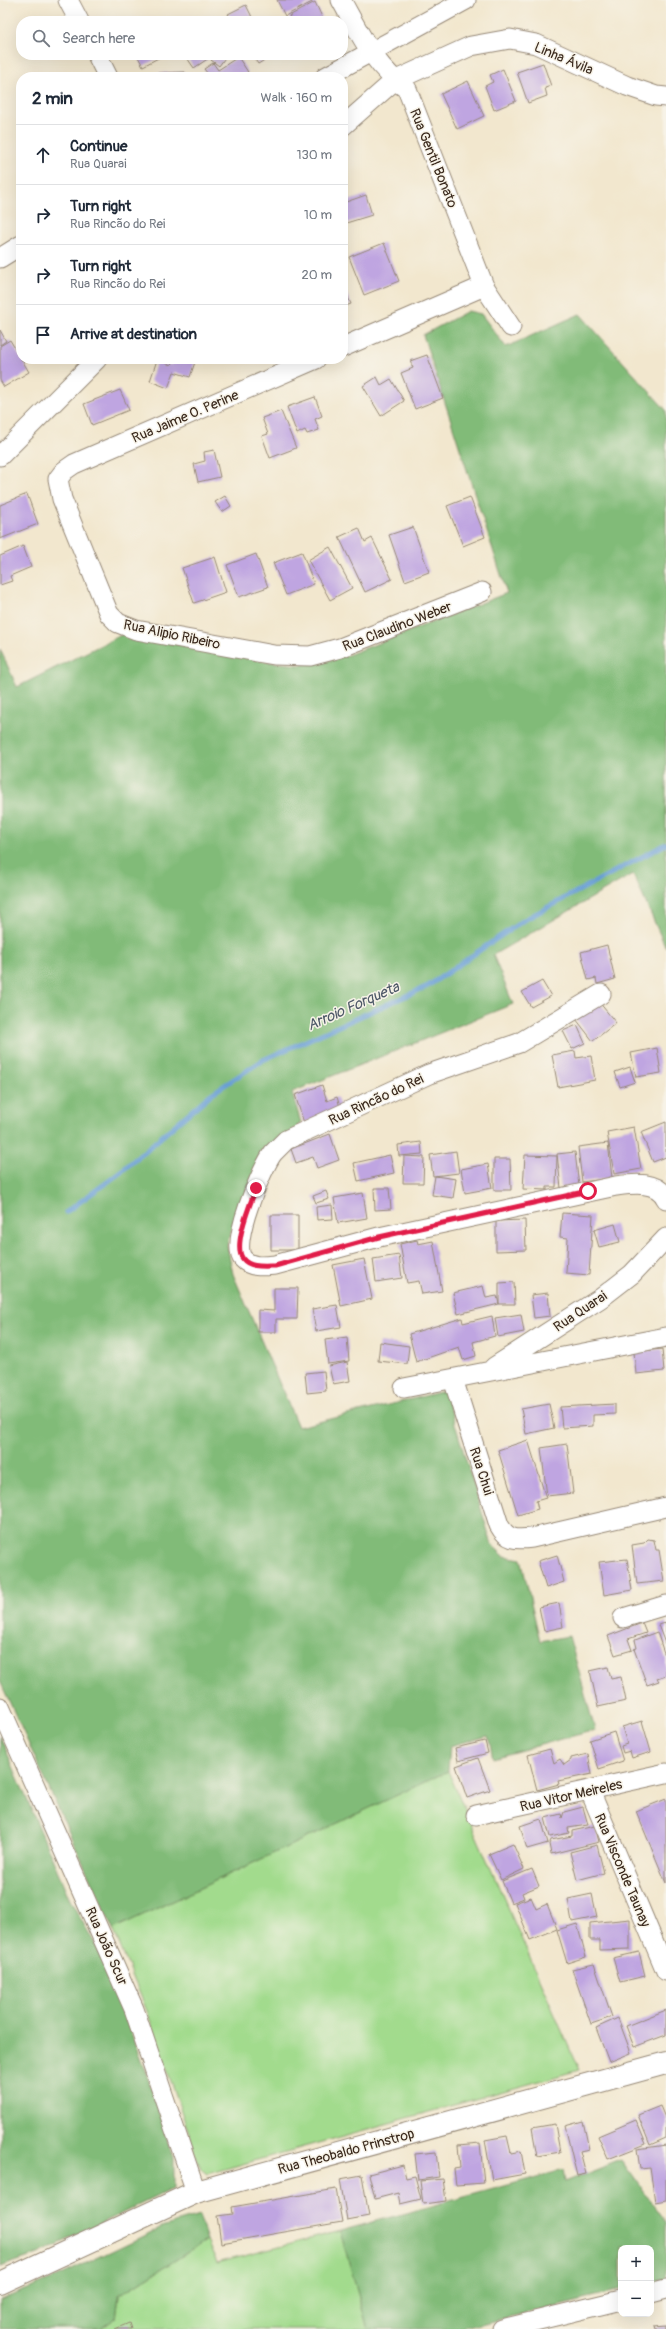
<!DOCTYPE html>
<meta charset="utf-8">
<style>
:root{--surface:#fff;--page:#f2f2f3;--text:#1f2937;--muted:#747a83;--line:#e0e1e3}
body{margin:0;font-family:Pangolin,sans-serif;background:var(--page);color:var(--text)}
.controls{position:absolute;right:12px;bottom:12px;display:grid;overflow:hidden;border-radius:8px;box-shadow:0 4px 16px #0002}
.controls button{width:36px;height:36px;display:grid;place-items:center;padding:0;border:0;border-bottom:1px solid var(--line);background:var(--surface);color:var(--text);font:20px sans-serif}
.stop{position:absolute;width:12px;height:12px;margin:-9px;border:3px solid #e11d48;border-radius:50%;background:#fff}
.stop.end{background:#e11d48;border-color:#fff;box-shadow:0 1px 4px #0008}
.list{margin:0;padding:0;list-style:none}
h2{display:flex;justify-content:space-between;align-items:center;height:52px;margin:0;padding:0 16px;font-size:17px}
h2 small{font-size:13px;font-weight:400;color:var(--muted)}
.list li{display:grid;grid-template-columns:26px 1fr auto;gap:12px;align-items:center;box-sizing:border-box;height:60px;padding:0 16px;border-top:1px solid var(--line)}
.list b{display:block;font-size:15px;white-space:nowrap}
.list p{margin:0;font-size:13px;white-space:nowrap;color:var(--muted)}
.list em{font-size:13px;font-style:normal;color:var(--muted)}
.icon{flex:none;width:22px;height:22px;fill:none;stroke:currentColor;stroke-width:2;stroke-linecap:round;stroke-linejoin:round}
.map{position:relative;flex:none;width:666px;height:2329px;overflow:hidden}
.search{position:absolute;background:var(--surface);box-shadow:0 4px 16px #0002;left:16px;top:16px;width:332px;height:44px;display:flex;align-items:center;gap:10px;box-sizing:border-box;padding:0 14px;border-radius:16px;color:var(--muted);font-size:15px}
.panel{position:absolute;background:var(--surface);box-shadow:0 4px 16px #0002;left:16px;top:72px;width:332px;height:292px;border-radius:16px}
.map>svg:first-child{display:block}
</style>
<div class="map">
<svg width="666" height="2329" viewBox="0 0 666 2329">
<rect width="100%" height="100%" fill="#f7f3e8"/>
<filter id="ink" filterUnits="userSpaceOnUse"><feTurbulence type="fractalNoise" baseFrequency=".025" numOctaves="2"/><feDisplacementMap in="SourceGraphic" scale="8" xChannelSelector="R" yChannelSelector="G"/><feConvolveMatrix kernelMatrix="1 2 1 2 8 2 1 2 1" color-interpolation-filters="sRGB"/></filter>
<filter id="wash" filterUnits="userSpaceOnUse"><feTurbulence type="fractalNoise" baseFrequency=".012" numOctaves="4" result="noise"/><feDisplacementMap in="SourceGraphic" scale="16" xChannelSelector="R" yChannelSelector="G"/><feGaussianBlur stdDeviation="0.9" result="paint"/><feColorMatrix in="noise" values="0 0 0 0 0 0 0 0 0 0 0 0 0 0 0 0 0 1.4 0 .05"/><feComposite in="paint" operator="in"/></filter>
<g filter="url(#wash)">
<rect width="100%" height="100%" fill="#f2e7ce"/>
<!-- green -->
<path fill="#a2db8d" stroke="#6e8256" d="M 448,1771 L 579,2070 L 207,2174 L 201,2169 L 147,2011 L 113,1929 Z
M 340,2231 L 368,2329 L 100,2329 L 116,2318 L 119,2296 L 207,2240 L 217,2263 Z"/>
<!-- forest -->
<path fill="#81bb78" stroke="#5e724b" d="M 468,311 L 481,314 L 506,347 L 580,314 L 666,410 L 666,948 L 633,874 L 493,955 L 513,1004 L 292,1092 L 301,1123 L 261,1158 L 234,1221 L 227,1245 L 233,1274 L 298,1427 L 445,1391 L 492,1545 L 504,1556 L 521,1559 L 540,1641 L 569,1636 L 595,1730 L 493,1758 L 488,1736 L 450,1746 L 448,1771 L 113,1929 L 0,1681 L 0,649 L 17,687 L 123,634 L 271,662 L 299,665 L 319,663 L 348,655 L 507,593 L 423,335 Z
M 0,1736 L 70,1900 L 102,1956 L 156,2100 L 174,2158 L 174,2188 L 38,2254 L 0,2267 Z
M 621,2160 L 666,2223 L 666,2279 L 651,2283 L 651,2248 L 621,2248 L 621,2290 L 460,2329 L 368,2329 L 340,2231 L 563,2170 L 565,2182 Z
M 199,2216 L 207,2240 L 119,2296 L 116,2318 L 100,2329 L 0,2329 L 0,2300 L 53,2279 L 162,2227 Z"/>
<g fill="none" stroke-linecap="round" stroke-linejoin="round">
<!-- stream -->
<path stroke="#679ed5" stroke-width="5" d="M 66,1212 L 117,1175 L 211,1094 L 263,1060 L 428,986 L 524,920 L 666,844"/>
</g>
<g id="blocks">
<!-- building -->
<path fill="#bfa5e1" d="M 277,0 L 311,0 L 312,2 L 285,16 Z
M 315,2 L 322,17 L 315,21 L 291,21 L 289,16 Z
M 246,5 L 254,21 L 232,21 L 228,14 Z
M 137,55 L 164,55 L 143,66 Z
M 185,55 L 207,55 L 209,58 L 194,68 Z
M 214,55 L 227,55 L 219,66 L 211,60 Z
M 252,55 L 273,55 L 258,64 Z
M 238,57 L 248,72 L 241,77 L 203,77 L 208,74 L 204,69 L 213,63 L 218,70 Z
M 543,63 L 551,86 L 545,88 L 547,96 L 528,103 L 517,72 Z
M 503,69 L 516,101 L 494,110 L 485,86 L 493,82 L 490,75 Z
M 185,72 L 186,77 L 159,77 L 158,73 Z
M 468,81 L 484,116 L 457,129 L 441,94 Z
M 366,195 L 372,215 L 343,224 L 343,203 Z
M 384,243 L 399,281 L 364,295 L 349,257 Z
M 343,286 L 351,304 L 343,307 Z
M 0,330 L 6,341 L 0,345 Z
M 10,340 L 29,372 L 4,387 L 0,380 L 0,346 Z
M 427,355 L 443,398 L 415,409 L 401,373 L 413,368 L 410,361 Z
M 173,359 L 196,359 L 190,377 L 174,372 L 168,388 L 150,381 L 157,360 L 171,365 Z
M 377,377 L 381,385 L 391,379 L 404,401 L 381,416 L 363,386 Z
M 120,390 L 129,410 L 92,425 L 84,404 Z
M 315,397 L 322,416 L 315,419 L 319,430 L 307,434 L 305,430 L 297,434 L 287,407 Z
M 281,411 L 296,448 L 270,458 L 262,436 L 268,434 L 262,418 Z
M 214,450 L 220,477 L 198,482 L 194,464 L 205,461 L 204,452 Z
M 27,494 L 38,524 L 0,539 L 0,505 Z
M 225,496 L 231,506 L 222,512 L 215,502 Z
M 470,497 L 485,537 L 463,546 L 447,506 Z
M 413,527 L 429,572 L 405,581 L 389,535 Z
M 359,528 L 365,542 L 372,538 L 392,579 L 365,592 L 339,537 Z
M 23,546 L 31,567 L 10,576 L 12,581 L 0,585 L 0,556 Z
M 330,547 L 352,588 L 330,600 L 308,560 Z
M 302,552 L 314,584 L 286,595 L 273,563 Z
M 256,554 L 268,587 L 239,597 L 227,565 Z
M 215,557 L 226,592 L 194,603 L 182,568 Z
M 607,945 L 615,979 L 597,984 L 596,978 L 588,980 L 581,952 Z
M 542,981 L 551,996 L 531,1007 L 522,992 Z
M 599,1002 L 616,1023 L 593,1041 L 576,1019 Z
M 577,1025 L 585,1043 L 572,1049 L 563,1031 Z
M 657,1048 L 661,1073 L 636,1077 L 631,1053 Z
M 575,1051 L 576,1058 L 591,1056 L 595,1080 L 558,1087 L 552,1055 Z
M 630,1067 L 635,1082 L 620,1087 L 615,1072 Z
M 322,1085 L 327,1101 L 337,1097 L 341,1110 L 304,1123 L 295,1095 Z
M 666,1122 L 666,1157 L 653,1162 L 641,1132 Z
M 634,1127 L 641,1169 L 614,1174 L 607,1132 Z
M 330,1134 L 339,1160 L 317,1168 L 313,1157 L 296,1163 L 291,1149 Z
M 421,1142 L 422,1154 L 399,1156 L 398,1145 Z
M 608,1143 L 612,1178 L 582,1182 L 578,1147 Z
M 456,1151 L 459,1173 L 433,1176 L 430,1155 Z
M 575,1152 L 579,1186 L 561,1188 L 557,1154 Z
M 390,1155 L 394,1173 L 358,1181 L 354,1163 Z
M 525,1155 L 557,1156 L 556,1187 L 547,1187 L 547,1190 L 523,1189 Z
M 404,1156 L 424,1157 L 423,1183 L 403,1183 Z
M 494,1159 L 510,1159 L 511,1190 L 494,1190 Z
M 488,1164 L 492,1188 L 465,1193 L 461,1169 Z
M 435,1176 L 456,1179 L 453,1198 L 432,1195 Z
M 374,1188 L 389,1188 L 391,1209 L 375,1210 Z
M 326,1191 L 329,1199 L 316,1203 L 313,1196 Z
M 363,1193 L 367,1218 L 338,1223 L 334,1198 Z
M 332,1205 L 333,1219 L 317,1220 L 316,1207 Z
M 562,1213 L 593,1215 L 589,1275 L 566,1273 L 568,1238 L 560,1237 Z
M 271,1215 L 298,1215 L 298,1250 L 271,1250 Z
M 525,1220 L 526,1250 L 496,1251 L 496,1221 Z
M 615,1224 L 620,1242 L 599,1247 L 594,1230 Z
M 417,1240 L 418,1244 L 433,1241 L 442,1291 L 422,1294 L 419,1281 L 407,1283 L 400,1244 Z
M 399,1255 L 402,1278 L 376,1282 L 373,1259 Z
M 364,1259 L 372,1299 L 341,1306 L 333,1265 Z
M 514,1282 L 515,1304 L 499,1304 L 458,1314 L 453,1293 L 483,1286 L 486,1298 L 497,1296 L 499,1304 L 499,1283 Z
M 274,1288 L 298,1288 L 297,1319 L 276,1319 L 276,1332 L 258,1332 L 258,1310 L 274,1311 Z
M 548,1293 L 550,1316 L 534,1318 L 531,1295 Z
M 337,1305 L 341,1327 L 316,1331 L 312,1309 Z
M 521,1314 L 524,1332 L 498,1337 L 495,1318 Z
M 492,1316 L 495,1336 L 473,1342 L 476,1356 L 463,1360 L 459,1347 L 416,1362 L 409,1334 L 462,1318 L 463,1323 Z
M 347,1337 L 349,1361 L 328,1364 L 325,1340 Z
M 380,1342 L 409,1346 L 407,1364 L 378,1361 Z
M 662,1349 L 664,1371 L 636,1374 L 634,1352 Z
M 347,1362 L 350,1381 L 333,1384 L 329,1366 Z
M 324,1371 L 326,1391 L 307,1393 L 305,1373 Z
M 549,1404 L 554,1428 L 526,1434 L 521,1409 Z
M 615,1404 L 615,1414 L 593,1415 L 593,1426 L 562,1428 L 560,1407 Z
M 528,1440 L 546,1498 L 536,1501 L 538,1509 L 518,1515 L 498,1450 Z
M 567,1444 L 573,1493 L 547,1496 L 541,1448 Z
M 648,1539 L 654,1540 L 656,1550 L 659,1550 L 664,1581 L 637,1584 L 632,1545 L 644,1543 Z
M 557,1555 L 564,1582 L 546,1588 L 538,1561 Z
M 627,1559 L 632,1590 L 604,1595 L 599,1562 Z
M 559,1603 L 563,1627 L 544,1631 L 539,1607 Z
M 642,1623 L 646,1633 L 628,1639 L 632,1650 L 615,1655 L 608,1636 Z
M 666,1623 L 666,1646 L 658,1625 Z
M 657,1632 L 666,1659 L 666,1675 L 657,1678 L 659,1681 L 647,1685 L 634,1649 L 637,1648 L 635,1640 Z
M 608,1667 L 611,1679 L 621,1677 L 626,1701 L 598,1707 L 590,1671 Z
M 642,1721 L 651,1752 L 632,1758 L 630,1751 L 623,1753 L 621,1746 L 627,1744 L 622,1727 Z
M 614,1732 L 623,1761 L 599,1769 L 590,1740 Z
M 485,1741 L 488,1753 L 458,1761 L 455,1748 Z
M 550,1749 L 554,1763 L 560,1759 L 564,1765 L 571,1760 L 571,1758 L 588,1754 L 592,1774 L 558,1781 L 559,1784 L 537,1790 L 528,1755 Z
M 478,1758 L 490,1790 L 467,1798 L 456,1766 Z
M 666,1799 L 666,1883 L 636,1811 Z
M 583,1807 L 588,1825 L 568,1828 L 569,1833 L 550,1837 L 545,1818 L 561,1814 L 562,1818 L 564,1812 Z
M 541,1819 L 548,1843 L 527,1849 L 520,1826 Z
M 595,1826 L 599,1842 L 551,1854 L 549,1844 L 551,1840 L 572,1836 L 572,1831 Z
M 513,1844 L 524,1869 L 501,1880 L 489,1854 Z
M 597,1845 L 604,1873 L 577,1880 L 570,1852 Z
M 532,1869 L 539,1886 L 522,1893 L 524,1898 L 511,1903 L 502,1881 Z
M 592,1894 L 597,1917 L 572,1922 L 568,1899 Z
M 531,1897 L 536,1909 L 547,1904 L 557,1929 L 530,1940 L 515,1903 Z
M 630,1919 L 630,1949 L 600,1950 L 600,1940 L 590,1940 L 590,1923 Z
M 577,1924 L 586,1957 L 567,1963 L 557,1930 Z
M 639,1952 L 645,1976 L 620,1982 L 613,1958 Z
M 594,1964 L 612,2017 L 591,2024 L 572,1969 Z
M 666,2010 L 666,2035 L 634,2047 L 626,2026 Z
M 618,2018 L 631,2053 L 609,2062 L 596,2028 Z
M 660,2106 L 666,2120 L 666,2138 L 650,2145 L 638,2115 Z
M 636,2120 L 646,2144 L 608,2159 L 598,2136 Z
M 583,2121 L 589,2149 L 580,2151 L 586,2174 L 577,2176 L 565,2126 Z
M 555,2124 L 560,2152 L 537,2156 L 532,2128 Z
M 507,2136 L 511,2153 L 521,2151 L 525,2174 L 492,2180 L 485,2140 Z
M 480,2143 L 484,2183 L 456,2185 L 454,2169 L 460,2168 L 458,2145 Z
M 666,2145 L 666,2200 L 655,2202 L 650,2168 L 640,2169 L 637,2149 Z
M 436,2152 L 439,2177 L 418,2180 L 415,2154 Z
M 403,2165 L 406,2178 L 415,2176 L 421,2199 L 400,2204 L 398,2193 L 375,2199 L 369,2174 Z
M 362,2175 L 369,2216 L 347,2220 L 340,2179 Z
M 443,2179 L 446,2201 L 423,2204 L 420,2181 Z
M 336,2189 L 342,2222 L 221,2243 L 217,2216 L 233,2214 L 232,2207 Z
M 129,2323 L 131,2329 L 115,2329 Z
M 666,2325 L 666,2329 L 655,2329 L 654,2326 Z"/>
</g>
</g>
<g filter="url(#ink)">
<use href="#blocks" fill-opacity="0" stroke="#968876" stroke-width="1"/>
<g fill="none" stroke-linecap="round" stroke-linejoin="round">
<!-- minor casing -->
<g stroke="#968876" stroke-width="21">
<path id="minor" d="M 68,0 L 79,21
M 341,0 C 359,32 375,68 407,89 L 484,286 L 511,327
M 97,55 L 108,77
M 325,77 L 466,0
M 343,126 L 394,81 L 471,46 L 510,39 L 536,44 L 627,86 L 656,96 L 666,97
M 0,258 L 21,245
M 343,347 L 484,286
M 316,359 L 74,464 L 64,471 L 58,479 L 62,499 L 109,614 L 118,623 L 136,630 L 274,655 L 310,656 L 340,648 L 482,592
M 0,456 L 97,359
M 601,994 L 519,1043 L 429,1074 L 286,1140 C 282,1144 277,1149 273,1153 C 262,1168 229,1244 243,1259 C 251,1268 264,1266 275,1265 L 379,1237 L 616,1186 C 632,1184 658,1180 666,1199
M 494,1367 L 601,1298 L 632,1274 L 666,1238
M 453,1379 L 499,1525 C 507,1540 516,1540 532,1538 L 666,1507
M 404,1388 L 666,1337
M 623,1618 L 666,1605
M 0,1707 L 134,2009 L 196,2192
M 590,1791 L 666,1971
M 476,1815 L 666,1773
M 651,2293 L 666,2289
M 502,2329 L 621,2300"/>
</g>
<!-- tertiary casing -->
<g stroke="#968876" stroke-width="24">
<path id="tertiary" d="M 0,2283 L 196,2192 L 666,2063"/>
</g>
<!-- minor -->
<use href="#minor" stroke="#fff" stroke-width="19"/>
<!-- tertiary -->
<use href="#tertiary" stroke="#fff" stroke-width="22"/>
</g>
</g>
<g fill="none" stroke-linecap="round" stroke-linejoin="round" filter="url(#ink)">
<!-- route -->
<path stroke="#e11d48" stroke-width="5" d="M 256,1188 C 251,1202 232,1246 243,1259 C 250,1268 264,1266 275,1266 L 379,1237 L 588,1191"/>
</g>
<g text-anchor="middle" stroke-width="3" stroke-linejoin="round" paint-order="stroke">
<!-- street labels -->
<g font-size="14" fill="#3b2a1e" stroke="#f7f3e8">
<text transform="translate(564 58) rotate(23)" y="5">Linha Ávila</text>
<text transform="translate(434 158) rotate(68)" y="5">Rua Gentil Bonato</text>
<text transform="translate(185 416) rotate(-23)" y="5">Rua Jaime O. Perine</text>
<text transform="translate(397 626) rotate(-21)" y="5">Rua Claudino Weber</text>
<text transform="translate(172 634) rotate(12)" y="5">Rua Alipio Ribeiro</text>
<text transform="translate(376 1099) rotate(-25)" y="5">Rua Rincão do Rei</text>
<text transform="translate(580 1311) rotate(-34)" y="5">Rua Quarai</text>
<text transform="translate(482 1471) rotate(72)" y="5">Rua Chui</text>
<text transform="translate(571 1795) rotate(-13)" y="5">Rua Vitor Meireles</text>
<text transform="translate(623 1870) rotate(67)" y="5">Rua Visconde Taunay</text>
<text transform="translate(107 1946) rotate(66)" y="5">Rua João Scur</text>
<text transform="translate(346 2151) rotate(-15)" y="5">Rua Theobaldo Prinstrop</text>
</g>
<!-- water labels -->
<g font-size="15" font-style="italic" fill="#4d5867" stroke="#f7f3e8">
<text transform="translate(353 1006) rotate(-24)" y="5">Arroio Forqueta</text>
</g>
</g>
</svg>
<div class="controls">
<button>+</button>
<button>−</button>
</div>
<div class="stop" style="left:588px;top:1191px"></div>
<div class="stop end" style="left:256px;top:1188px"></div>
<div class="search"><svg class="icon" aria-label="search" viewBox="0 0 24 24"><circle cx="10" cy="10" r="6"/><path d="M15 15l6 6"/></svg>Search here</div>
<section class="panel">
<h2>2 min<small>Walk · 160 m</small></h2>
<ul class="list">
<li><svg class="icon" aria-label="ahead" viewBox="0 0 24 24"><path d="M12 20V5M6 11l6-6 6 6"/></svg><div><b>Continue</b><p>Rua Quarai</p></div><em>130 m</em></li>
<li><svg class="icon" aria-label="right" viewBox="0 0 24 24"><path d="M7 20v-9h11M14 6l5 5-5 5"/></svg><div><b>Turn right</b><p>Rua Rincão do Rei</p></div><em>10 m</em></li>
<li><svg class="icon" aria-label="right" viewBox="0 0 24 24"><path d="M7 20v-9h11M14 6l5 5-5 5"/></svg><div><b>Turn right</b><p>Rua Rincão do Rei</p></div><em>20 m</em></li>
<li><svg class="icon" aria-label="arrive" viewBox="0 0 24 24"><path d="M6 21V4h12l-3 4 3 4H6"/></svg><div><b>Arrive at destination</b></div></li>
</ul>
</section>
</div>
